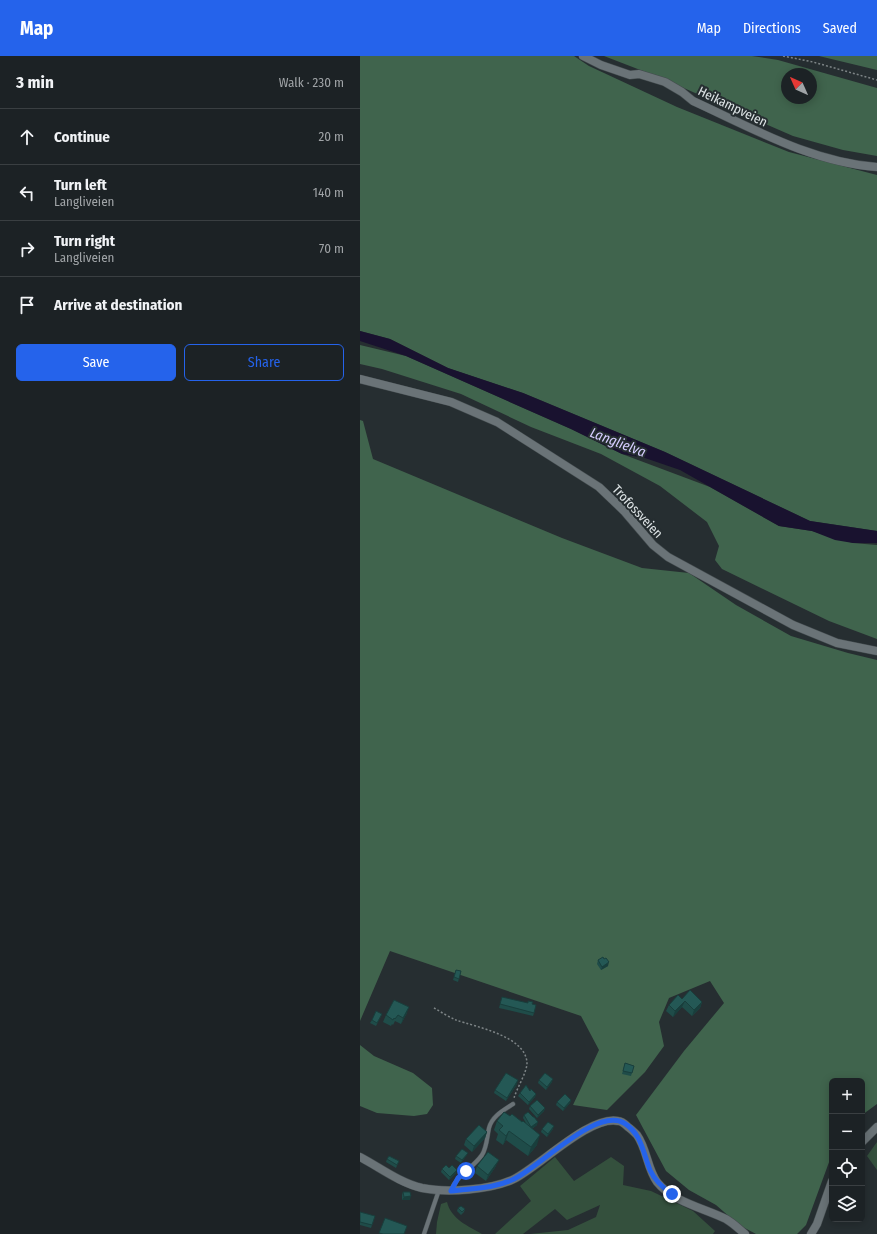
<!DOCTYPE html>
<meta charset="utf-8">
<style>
:root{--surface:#1c2225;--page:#252a2d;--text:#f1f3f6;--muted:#a0a4a7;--line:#3a3f42;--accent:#2563eb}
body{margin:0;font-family:"Fira Sans Condensed",sans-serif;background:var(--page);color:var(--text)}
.controls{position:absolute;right:12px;bottom:12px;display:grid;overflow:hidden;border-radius:6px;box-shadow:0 2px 10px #0003}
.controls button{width:36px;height:36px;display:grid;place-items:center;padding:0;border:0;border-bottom:1px solid var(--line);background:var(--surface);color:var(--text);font:20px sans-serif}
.compass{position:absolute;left:421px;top:12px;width:36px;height:36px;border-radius:50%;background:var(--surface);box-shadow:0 2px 10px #0003;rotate:315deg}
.stop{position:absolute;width:12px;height:12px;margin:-9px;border:3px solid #2563eb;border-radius:50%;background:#fff}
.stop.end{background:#2563eb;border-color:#fff;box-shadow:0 1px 4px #0008}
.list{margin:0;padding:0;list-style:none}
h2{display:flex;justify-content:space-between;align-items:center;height:52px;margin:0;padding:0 16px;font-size:17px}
h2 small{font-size:13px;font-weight:400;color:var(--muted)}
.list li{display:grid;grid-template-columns:26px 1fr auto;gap:12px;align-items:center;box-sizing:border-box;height:56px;padding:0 16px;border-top:1px solid var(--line)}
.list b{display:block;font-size:15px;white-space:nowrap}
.list p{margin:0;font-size:13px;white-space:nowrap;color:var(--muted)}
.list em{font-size:13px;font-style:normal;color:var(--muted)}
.actions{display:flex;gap:8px;padding:12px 16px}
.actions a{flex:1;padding:9px 0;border:1px solid var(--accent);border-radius:6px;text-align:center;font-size:14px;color:var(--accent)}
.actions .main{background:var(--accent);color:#fff}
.icon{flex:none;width:22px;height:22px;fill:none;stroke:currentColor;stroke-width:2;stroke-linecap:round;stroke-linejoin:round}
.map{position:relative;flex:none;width:517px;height:1178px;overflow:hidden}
header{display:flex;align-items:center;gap:24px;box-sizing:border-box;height:56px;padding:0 20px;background:var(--accent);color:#fff}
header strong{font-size:19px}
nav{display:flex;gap:22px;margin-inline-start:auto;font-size:14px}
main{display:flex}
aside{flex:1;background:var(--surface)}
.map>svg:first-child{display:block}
</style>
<header>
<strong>Map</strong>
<nav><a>Map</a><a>Directions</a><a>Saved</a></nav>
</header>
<main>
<aside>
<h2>3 min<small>Walk · 230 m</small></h2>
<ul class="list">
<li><svg class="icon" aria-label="ahead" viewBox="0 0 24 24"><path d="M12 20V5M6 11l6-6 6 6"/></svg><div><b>Continue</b></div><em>20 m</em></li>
<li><svg class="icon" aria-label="left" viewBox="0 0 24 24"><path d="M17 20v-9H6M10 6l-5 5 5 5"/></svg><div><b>Turn left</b><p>Langliveien</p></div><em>140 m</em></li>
<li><svg class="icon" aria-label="right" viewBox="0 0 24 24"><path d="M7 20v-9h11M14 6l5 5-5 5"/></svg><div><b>Turn right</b><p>Langliveien</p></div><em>70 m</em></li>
<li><svg class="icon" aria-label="arrive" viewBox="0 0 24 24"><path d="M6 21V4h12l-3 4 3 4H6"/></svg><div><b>Arrive at destination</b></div></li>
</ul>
<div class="actions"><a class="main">Save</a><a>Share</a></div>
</aside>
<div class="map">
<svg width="517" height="1178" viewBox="0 0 517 1178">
<rect width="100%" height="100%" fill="#262e31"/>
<!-- green -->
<path fill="#34503d" d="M 517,1086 L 517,1114 L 507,1100 Z
M 195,1101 L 214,1125 L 251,1101 L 264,1110 L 263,1129 L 291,1135 L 333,1155 L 355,1175 L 353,1178 L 170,1178 L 208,1174 L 236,1161 L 240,1149 L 207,1164 L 195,1153 L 163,1178 L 135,1178 L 171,1145 L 160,1130 Z
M 87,1146 C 91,1163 108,1170 122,1178 L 76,1178 L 77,1166 L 81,1148 Z"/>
<!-- forest -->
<path fill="#40644d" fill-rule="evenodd" d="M 0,0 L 214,0 L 229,10 L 317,51 L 429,96 L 517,119 L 517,475 L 450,465 L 305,396 L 163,337 L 88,312 L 30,283 L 0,275 Z
M 244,0 L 392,0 L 418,4 L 517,32 L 517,100 L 483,94 L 433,80 L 301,22 ZM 427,18 L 451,18 L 451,42 L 427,42 Z
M 459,0 L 517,0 L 517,14 L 463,1 Z
M 0,289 L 46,300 L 211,373 L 262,398 L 350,431 L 419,470 L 452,475 L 493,487 L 517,489 L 517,583 L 469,565 L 362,513 L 355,504 L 359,490 L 347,466 L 300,430 L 241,398 L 171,371 L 101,338 L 22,313 L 0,308 Z
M 0,364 L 3,365 L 13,403 L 202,482 L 282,512 L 329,517 L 376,549 L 431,580 L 488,597 L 517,604 L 517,1048 L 502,1059 L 502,1025 L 472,1025 L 472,1098 L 446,1169 L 437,1178 L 396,1178 L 379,1169 L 356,1149 L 329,1134 L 306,1115 L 276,1059 L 324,995 L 364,947 L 350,925 L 309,942 L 299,966 L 304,990 L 285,1016 L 247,1054 L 213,1049 L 239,994 L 221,960 L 30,895 L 0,965 Z
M 0,989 L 14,1000 L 53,1017 L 72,1032 L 73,1049 L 67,1058 L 54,1060 L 17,1057 L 0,1050 Z"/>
<!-- water -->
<path fill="#19122f" d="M 0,275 L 30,283 L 88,312 L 163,337 L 305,396 L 450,465 L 517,475 L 517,487 L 493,487 L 475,484 L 452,475 L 419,470 L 320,414 L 285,402 L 262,398 L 211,373 L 46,300 L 0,285 Z"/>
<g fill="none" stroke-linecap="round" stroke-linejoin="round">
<!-- lane casing -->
<g stroke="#444c4f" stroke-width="5">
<path id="lane" d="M 91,1134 C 97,1119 113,1112 122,1099 C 127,1091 127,1081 129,1072 C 132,1060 144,1054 153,1048
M 64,1178 L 79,1134"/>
</g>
<!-- street casing -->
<g stroke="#444c4f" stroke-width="9">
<path id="street" d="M 223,0 L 241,9 L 270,19 L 279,18 L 305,26 L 322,36 L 333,45 C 392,72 451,106 517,111
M 0,323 L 91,346 L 137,366 L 239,431 L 264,455 L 293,489 L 308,501 L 433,569 L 477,587 L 517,595
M 502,1086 L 517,1071
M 0,1101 C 19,1111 40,1127 62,1132 C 87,1137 131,1134 154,1123 C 180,1110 230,1059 258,1065 C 261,1065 265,1068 268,1071 C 271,1073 274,1076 277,1079 C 287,1093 287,1112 297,1126 C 313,1146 344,1152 366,1163 C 373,1167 379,1173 385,1178
M 451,1178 L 457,1168 L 472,1125"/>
</g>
<!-- path -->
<path stroke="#7d8486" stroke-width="1.5" stroke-dasharray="2 2" stroke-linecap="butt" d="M 423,0 L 453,6 L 517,24
M 74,952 C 81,956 89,961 96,964 C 116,971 166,980 167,1007 C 167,1016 157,1032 154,1042"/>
<!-- lane -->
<use href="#lane" stroke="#6a7377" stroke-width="4"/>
<!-- street -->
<use href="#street" stroke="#6a7377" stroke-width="8"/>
</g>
<!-- wall -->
<path fill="#1f4c49" d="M 238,904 L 248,910 L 241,914 L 237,908 Z
M 96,914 L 101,915 L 98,926 L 93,924 Z
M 142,941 L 174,957 L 173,960 L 139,952 Z
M 322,943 L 342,946 L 340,952 L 332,960 L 322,951 L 313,961 L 306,955 L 309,949 Z
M 47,957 L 41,968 L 35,965 L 33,969 L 32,968 L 31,970 L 23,966 L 26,959 Z
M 22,958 L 16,970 L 10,967 L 12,964 Z
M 265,1007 L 274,1010 L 271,1020 L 262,1018 Z
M 179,1024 L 192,1026 L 186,1034 L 178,1027 Z
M 157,1028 L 146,1045 L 134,1037 L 135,1034 Z
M 170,1035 L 176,1038 L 175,1041 L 168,1049 L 158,1040 L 160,1037 Z
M 211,1044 L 210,1047 L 203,1055 L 196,1049 L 197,1046 Z
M 170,1050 L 185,1052 L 184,1055 L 177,1062 L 169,1053 Z
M 164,1059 L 177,1069 L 172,1073 L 177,1089 L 168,1100 L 146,1084 L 143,1089 L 136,1084 L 138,1078 L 134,1074 L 137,1065 L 150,1060 L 166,1067 L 163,1062 Z
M 182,1073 L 193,1073 L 187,1081 L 181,1076 Z
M 127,1076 L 125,1082 L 112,1096 L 104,1089 L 106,1083 Z
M 108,1097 L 106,1100 L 101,1107 L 95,1103 L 96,1100 Z
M 27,1103 L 39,1105 L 36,1112 L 26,1106 Z
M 117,1110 L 136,1110 L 126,1125 L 115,1117 Z
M 82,1113 L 96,1117 L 89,1124 L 81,1116 Z
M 43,1136 L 50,1144 L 42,1144 L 42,1139 Z
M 98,1152 L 105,1153 L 104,1156 L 101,1159 L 97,1155 Z
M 0,1156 L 15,1160 L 11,1172 L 0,1169 Z"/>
<!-- shaded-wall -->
<path fill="#193e3c" d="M 249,906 L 248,910 L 241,914 L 242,911 Z
M 325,945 L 322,951 L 313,961 L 315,955 Z
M 342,946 L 340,952 L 332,960 L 334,954 Z
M 49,951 L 47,957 L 41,968 L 43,962 Z
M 193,1023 L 192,1026 L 186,1034 L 187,1031 Z
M 158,1024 L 157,1028 L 146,1045 L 147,1042 Z
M 176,1038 L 175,1041 L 168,1049 L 169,1046 Z
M 211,1044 L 210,1047 L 203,1055 L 204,1052 Z
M 185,1052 L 184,1055 L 177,1062 L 178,1059 Z
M 178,1066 L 177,1069 L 170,1074 L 171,1071 Z
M 194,1070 L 193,1073 L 187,1081 L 188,1078 Z
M 149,1075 L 146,1084 L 143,1089 L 146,1080 Z
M 127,1076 L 125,1082 L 112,1096 L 114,1090 Z
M 180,1079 L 177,1089 L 168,1100 L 171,1091 Z
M 108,1097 L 106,1100 L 101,1107 L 102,1104 Z
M 139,1104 L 136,1110 L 126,1125 L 128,1119 Z
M 97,1114 L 96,1117 L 89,1124 L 90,1121 Z
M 51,1140 L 50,1144 L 42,1144 L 44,1141 Z"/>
<!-- building -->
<path fill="#245855" stroke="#193e3c" d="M 243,901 L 244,903 L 246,902 L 249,906 L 242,911 L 238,904 Z
M 96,914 L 101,915 L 99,923 L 94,921 Z
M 330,934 L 342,946 L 334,954 L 325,945 L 315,955 L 309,949 L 318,939 L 322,943 Z
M 142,941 L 168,947 L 168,945 L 173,946 L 172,948 L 176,949 L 174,957 L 140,948 Z
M 34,944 L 49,951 L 43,962 L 38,959 L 35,963 L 34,962 L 33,964 L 26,959 Z
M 16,955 L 22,958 L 17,967 L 12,964 Z
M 265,1007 L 274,1010 L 272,1017 L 263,1015 Z
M 146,1017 L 158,1024 L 147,1042 L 135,1034 Z
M 185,1017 L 193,1023 L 187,1031 L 179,1024 Z
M 166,1029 L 170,1035 L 171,1033 L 176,1038 L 169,1046 L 160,1037 Z
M 205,1038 L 211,1044 L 204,1052 L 197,1046 Z
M 177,1044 L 185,1052 L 178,1059 L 170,1050 Z
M 144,1056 L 150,1060 L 152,1058 L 162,1066 L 163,1065 L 180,1079 L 171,1091 L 149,1075 L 146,1080 L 139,1074 L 143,1070 L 137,1065 Z
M 168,1056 L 173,1061 L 174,1061 L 178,1066 L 171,1071 L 164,1059 Z
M 188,1066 L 194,1070 L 188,1078 L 182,1073 Z
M 119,1069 L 127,1076 L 114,1090 L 106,1083 Z
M 102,1093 L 108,1097 L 102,1104 L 96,1100 Z
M 128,1096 L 139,1104 L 128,1119 L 117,1110 Z
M 29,1100 L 39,1105 L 37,1109 L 27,1103 Z
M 86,1109 L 89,1112 L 92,1109 L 97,1114 L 90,1121 L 82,1113 Z
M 43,1136 L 50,1136 L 51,1140 L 44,1141 Z
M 101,1150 L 105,1153 L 102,1156 L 98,1152 Z
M 0,1156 L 15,1160 L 12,1169 L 0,1166 Z
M 25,1162 L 47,1170 L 44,1178 L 23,1178 L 19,1177 Z"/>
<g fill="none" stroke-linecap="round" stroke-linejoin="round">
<!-- route -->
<path stroke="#2563eb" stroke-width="5" d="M 106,1115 L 98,1122 L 91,1135 C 112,1132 134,1133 154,1123 C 180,1111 236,1051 264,1067 C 282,1078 283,1097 290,1114 C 295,1125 303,1132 312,1138"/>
</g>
<g text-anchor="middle" stroke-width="4" stroke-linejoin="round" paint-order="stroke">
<!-- street labels -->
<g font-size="13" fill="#dfe5e7" stroke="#262e31">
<text transform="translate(373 50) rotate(26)" y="5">Heikampveien</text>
<text transform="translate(278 455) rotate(47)" y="5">Trofossveien</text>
</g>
<!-- water labels -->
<g font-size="14" font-style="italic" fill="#d6cdff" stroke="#262e31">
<text transform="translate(258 386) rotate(21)" y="5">Langlielva</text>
</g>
</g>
</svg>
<div class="controls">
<button>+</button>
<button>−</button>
<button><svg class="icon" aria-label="locate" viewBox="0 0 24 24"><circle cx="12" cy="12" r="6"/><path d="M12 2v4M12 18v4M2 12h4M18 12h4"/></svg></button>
<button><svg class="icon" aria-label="layers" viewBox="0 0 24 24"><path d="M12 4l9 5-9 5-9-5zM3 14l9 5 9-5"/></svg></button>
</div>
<svg class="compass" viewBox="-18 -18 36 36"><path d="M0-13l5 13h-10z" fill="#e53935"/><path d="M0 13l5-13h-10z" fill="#a0a4a7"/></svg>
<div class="stop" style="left:106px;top:1115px"></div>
<div class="stop end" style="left:312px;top:1138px"></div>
</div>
</main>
